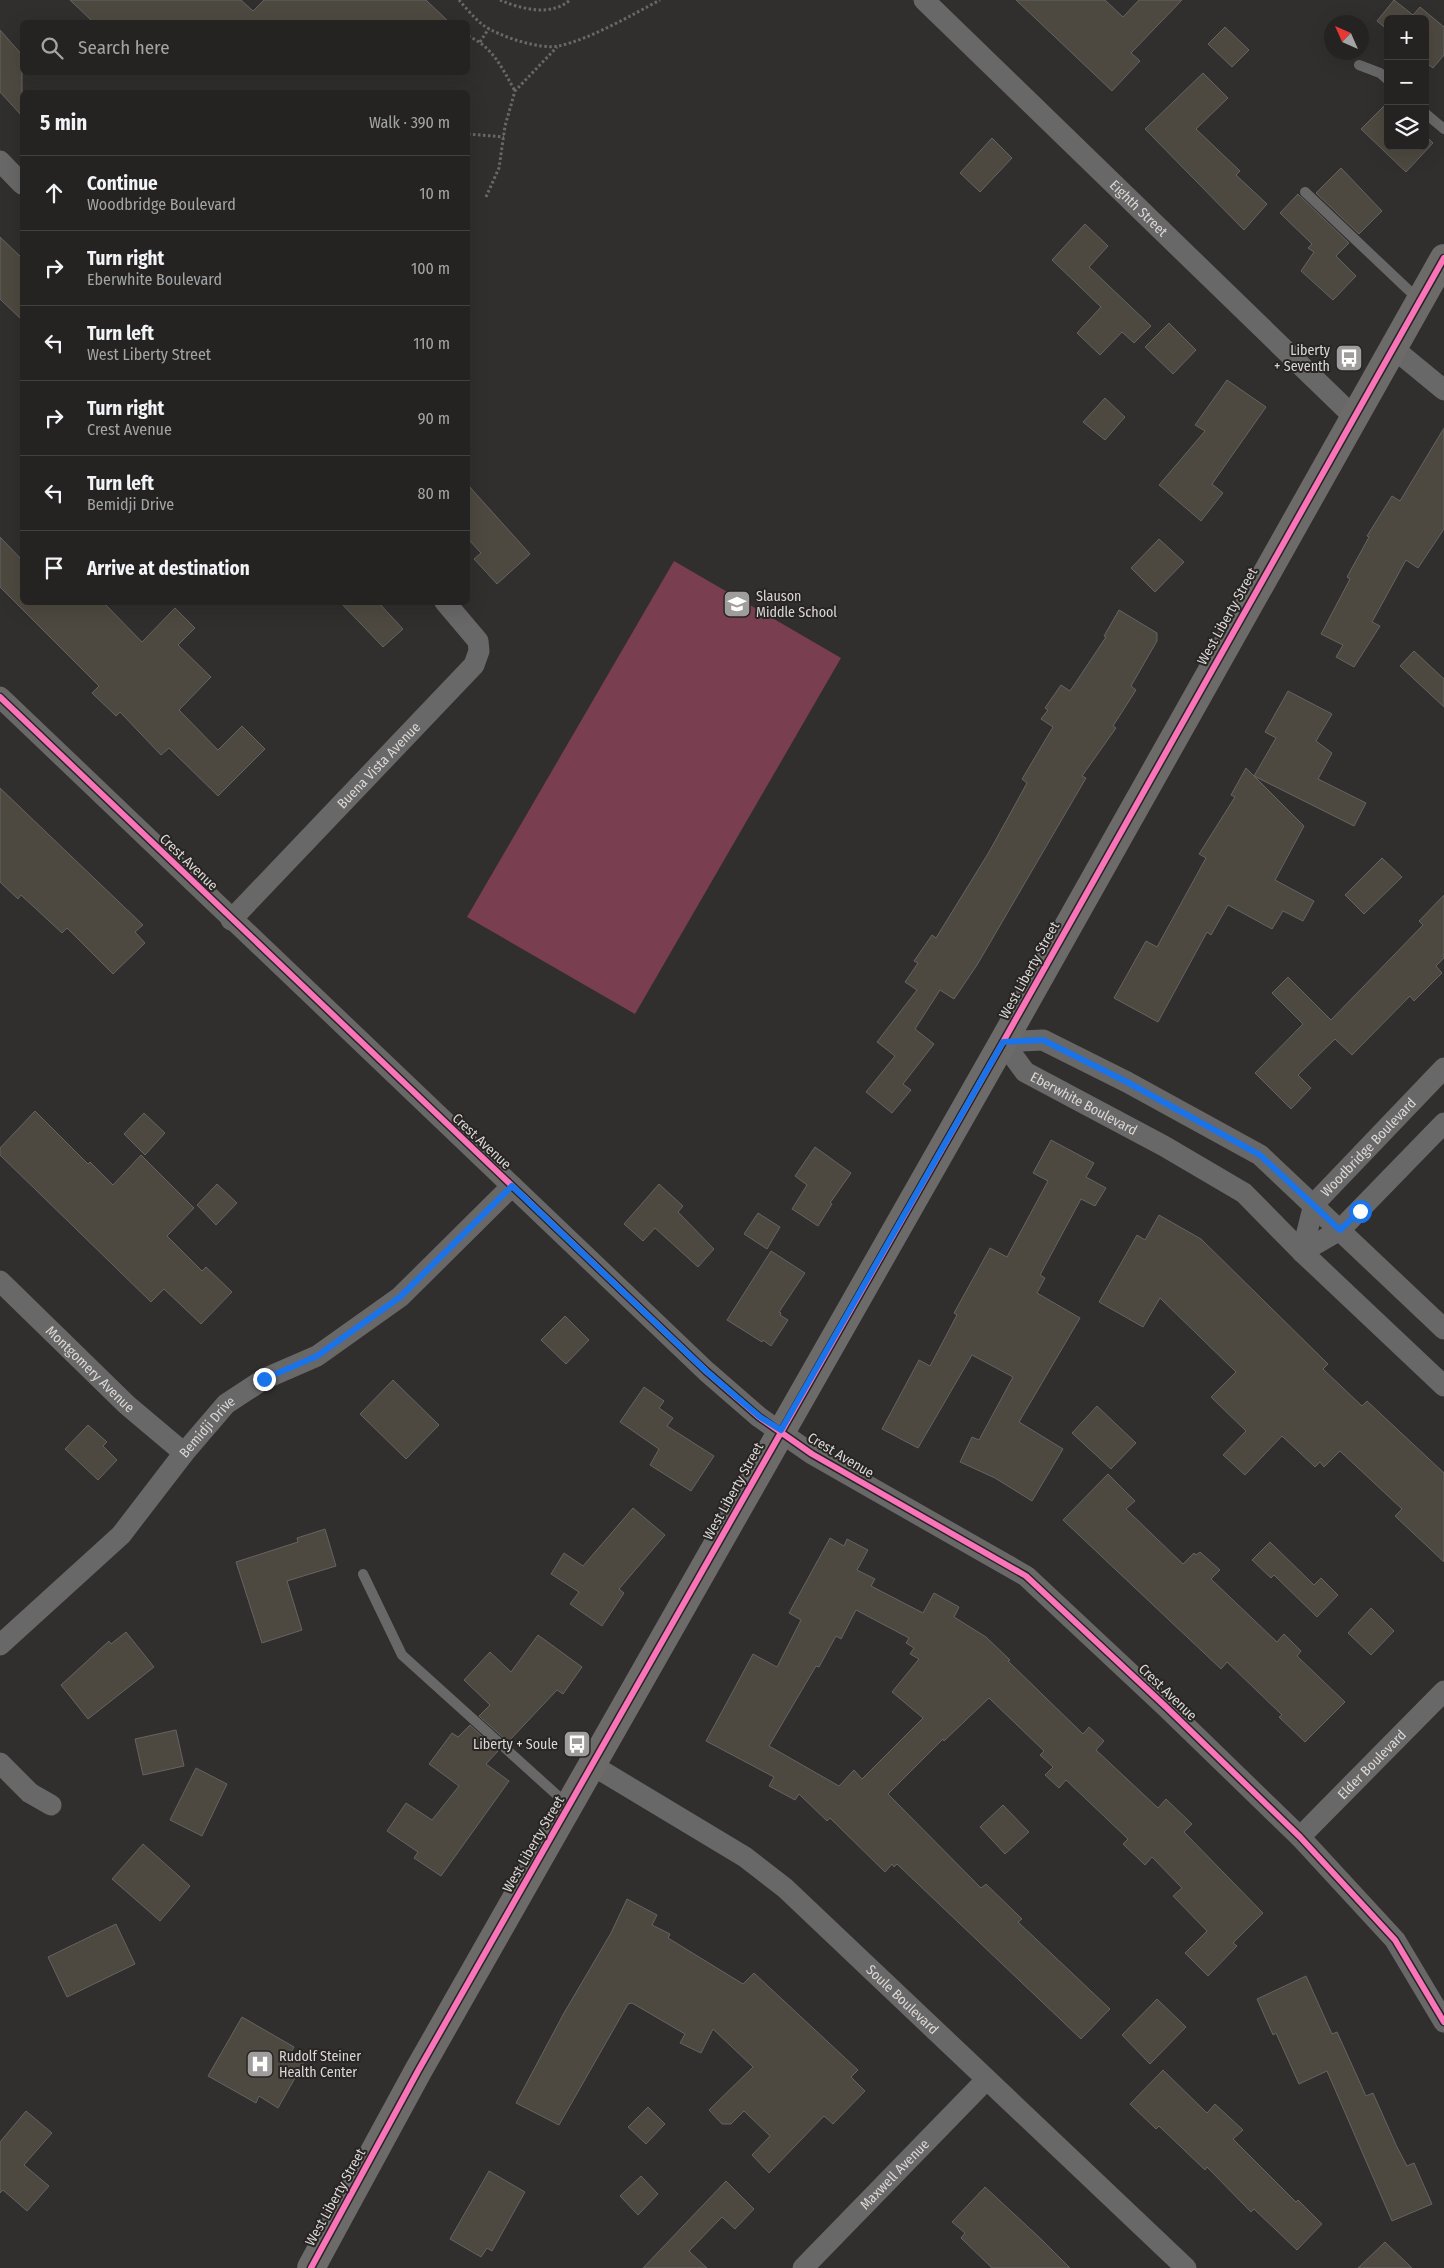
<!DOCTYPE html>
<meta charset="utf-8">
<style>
:root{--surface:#252322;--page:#2d2b2a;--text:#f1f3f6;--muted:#a3a4a5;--line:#424040}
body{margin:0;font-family:"Fira Sans Condensed",sans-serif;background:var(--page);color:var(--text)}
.controls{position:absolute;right:15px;top:15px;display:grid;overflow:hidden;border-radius:8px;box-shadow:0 5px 20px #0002}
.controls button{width:45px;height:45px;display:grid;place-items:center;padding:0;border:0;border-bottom:1px solid var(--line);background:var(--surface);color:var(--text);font:25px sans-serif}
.compass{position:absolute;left:1324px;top:15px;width:45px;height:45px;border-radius:50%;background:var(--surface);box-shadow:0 5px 20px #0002;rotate:315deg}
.stop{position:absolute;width:15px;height:15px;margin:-11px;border:4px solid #1a73e8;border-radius:50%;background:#fff}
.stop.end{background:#1a73e8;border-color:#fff;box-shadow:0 1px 5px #0008}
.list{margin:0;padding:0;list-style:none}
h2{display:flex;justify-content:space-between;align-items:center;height:65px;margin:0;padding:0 20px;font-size:21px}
h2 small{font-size:16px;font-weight:400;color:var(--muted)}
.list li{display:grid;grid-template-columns:32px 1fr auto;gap:15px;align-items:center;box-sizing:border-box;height:75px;padding:0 20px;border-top:1px solid var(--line)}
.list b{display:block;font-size:19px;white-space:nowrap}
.list p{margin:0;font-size:16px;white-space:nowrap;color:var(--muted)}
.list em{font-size:16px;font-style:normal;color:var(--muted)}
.icon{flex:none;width:28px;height:28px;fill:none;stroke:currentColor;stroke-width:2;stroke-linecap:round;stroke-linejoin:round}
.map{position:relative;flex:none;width:1444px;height:2268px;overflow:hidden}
.search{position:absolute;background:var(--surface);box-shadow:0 5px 20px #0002;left:20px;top:20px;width:450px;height:55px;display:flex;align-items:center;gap:12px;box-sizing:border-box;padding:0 18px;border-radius:8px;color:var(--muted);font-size:19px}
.panel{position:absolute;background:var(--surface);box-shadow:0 5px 20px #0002;left:20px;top:90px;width:450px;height:515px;border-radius:8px}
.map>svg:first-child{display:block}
</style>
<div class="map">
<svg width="1444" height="2268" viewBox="0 0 1444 2268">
<rect width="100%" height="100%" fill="#312f2d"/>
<!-- green -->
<path fill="#793e50" d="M 674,561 L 841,658 L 635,1014 L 467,917 Z"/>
<!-- building -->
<path fill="#4d4940" stroke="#656463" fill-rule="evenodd" d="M 70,0 L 241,0 L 253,11 L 264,0 L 426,0 L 449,22 L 93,22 Z
M 1016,0 L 1105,0 L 1123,17 L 1139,0 L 1182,0 L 1131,53 L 1140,61 L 1112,91 Z
M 1394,0 L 1413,15 L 1420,7 L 1444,27 L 1444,55 L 1433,68 L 1425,62 L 1425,19 L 1388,19 L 1388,30 L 1377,21 Z
M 1225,27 L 1249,50 L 1232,67 L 1208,44 Z
M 0,30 L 22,55 L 22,116 L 0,92 Z
M 1203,73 L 1228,98 L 1196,129 L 1240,171 L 1236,175 L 1267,204 L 1244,230 L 1145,129 Z
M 1388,102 L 1388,146 L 1425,146 L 1425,135 L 1433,143 L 1406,172 L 1361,129 Z
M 992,138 L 1012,158 L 980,192 L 960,173 Z
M 1341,168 L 1382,211 L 1359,234 L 1316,193 Z
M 1298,194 L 1349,243 L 1336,256 L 1356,276 L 1333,300 L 1301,271 L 1314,252 L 1308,248 L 1312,244 L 1280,213 Z
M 1085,224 L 1108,246 L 1089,267 L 1151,326 L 1134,343 L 1122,332 L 1100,355 L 1077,333 L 1101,307 L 1052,260 Z
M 0,237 L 22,258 L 22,320 L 0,299 Z
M 1169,323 L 1196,350 L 1173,374 L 1145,347 Z
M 1227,380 L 1266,407 L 1212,484 L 1223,493 L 1201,521 L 1159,485 L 1205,431 L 1195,425 Z
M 1105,398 L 1125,417 L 1105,440 L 1083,422 Z
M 1444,428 L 1444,529 L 1418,568 L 1406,560 L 1372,622 L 1380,626 L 1354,667 L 1336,657 L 1343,645 L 1321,634 L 1350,579 L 1347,577 L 1369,537 L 1367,536 L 1392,496 L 1400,501 Z
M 468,485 L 530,554 L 497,584 L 474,559 L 481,553 L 468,539 Z
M 0,537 L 22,560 L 22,602 L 103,602 L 142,642 L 175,608 L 195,628 L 178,645 L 211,677 L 179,710 L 218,750 L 242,726 L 265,749 L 218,796 L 169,748 L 161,755 L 120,712 L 116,716 L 92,693 L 99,686 L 0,587 Z
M 1159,539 L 1184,562 L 1155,592 L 1131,568 Z
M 340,602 L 378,602 L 403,629 L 383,647 Z
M 1119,610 L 1157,633 L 1157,641 L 1131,686 L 1136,690 L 1113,726 L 1116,728 L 1082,776 L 1086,778 L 977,965 L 954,999 L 940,990 L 915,1029 L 934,1044 L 903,1084 L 911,1090 L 892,1113 L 866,1092 L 895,1056 L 877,1042 L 917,990 L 905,982 L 918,963 L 914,961 L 932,935 L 936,938 L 989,852 L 1027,783 L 1022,779 L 1053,727 L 1041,719 L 1048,710 L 1045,708 L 1061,685 L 1070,691 L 1106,637 L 1104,636 Z
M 1414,651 L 1444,679 L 1444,707 L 1400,666 Z
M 1288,691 L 1332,714 L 1316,741 L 1332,753 L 1318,779 L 1366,803 L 1354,826 L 1254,776 L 1276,738 L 1265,732 Z
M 1246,768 L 1304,826 L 1275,880 L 1314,901 L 1303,921 L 1283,911 L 1272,929 L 1228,905 L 1211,935 L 1207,932 L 1158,1022 L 1114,998 L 1146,941 L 1157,947 L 1206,858 L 1199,854 L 1235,797 L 1231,795 Z
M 0,788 L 143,925 L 135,932 L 145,943 L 113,974 L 67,928 L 62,933 L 21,895 L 18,899 L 0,882 Z
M 1382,858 L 1402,877 L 1364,914 L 1345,895 Z
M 1444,895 L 1444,958 L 1436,966 L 1442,973 L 1414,1001 L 1410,996 L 1352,1055 L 1335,1039 L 1298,1075 L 1311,1088 L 1291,1109 L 1255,1073 L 1303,1024 L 1272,993 L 1288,977 L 1331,1020 L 1423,925 L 1419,921 Z
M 35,1111 L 88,1164 L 90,1162 L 113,1185 L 141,1155 L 194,1208 L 167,1236 L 202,1271 L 206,1267 L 232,1292 L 201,1324 L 164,1289 L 151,1302 L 0,1155 L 0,1148 Z
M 144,1113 L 165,1133 L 145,1155 L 124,1134 Z
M 1051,1140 L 1094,1163 L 1086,1177 L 1106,1188 L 1095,1206 L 1081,1199 L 1040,1275 L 1045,1278 L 1037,1293 L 1080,1318 L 1019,1422 L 1063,1449 L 1032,1501 L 995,1478 L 960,1462 L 972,1437 L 979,1440 L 1013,1377 L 972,1355 L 918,1448 L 882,1429 L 919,1360 L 930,1366 L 957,1315 L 954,1313 L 990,1248 L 1007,1257 L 1048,1181 L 1033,1173 Z
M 815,1147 L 851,1173 L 830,1203 L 832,1204 L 818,1226 L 792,1209 L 807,1185 L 795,1176 Z
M 217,1184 L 237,1203 L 216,1225 L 197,1205 Z
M 659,1184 L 683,1206 L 678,1212 L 714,1249 L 698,1267 L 655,1228 L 643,1241 L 624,1224 Z
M 758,1213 L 780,1227 L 767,1249 L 744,1234 Z
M 1159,1215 L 1201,1239 L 1328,1364 L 1323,1369 L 1362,1406 L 1367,1401 L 1444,1473 L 1444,1562 L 1395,1516 L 1402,1509 L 1340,1451 L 1324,1467 L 1320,1462 L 1315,1467 L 1282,1436 L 1245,1475 L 1223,1455 L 1246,1431 L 1211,1397 L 1236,1372 L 1160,1298 L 1143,1327 L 1099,1302 L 1137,1235 L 1145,1240 Z
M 771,1251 L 805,1273 L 779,1312 L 781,1313 L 780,1315 L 788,1320 L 771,1346 L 763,1340 L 762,1342 L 727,1320 Z
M 565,1316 L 589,1340 L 566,1364 L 541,1340 Z
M 393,1380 L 439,1425 L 406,1459 L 360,1414 Z
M 644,1387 L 664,1401 L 659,1408 L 673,1418 L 667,1426 L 714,1456 L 691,1491 L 650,1465 L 659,1449 L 620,1422 Z
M 1097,1406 L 1136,1443 L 1111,1469 L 1072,1433 Z
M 88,1425 L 107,1442 L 103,1446 L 117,1460 L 98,1480 L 65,1449 Z
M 1108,1474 L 1135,1501 L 1126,1509 L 1183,1564 L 1194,1553 L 1196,1555 L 1200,1552 L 1220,1570 L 1211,1579 L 1277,1642 L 1284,1634 L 1301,1651 L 1297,1656 L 1345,1702 L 1305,1742 L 1279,1717 L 1282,1715 L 1227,1662 L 1221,1669 L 1063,1520 Z
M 633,1508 L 665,1535 L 619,1589 L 624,1593 L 602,1626 L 570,1604 L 579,1592 L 551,1574 L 564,1553 L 583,1566 Z
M 325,1529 L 336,1566 L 287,1581 L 302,1630 L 262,1643 L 236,1562 L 298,1542 L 297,1538 Z
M 830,1538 L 844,1546 L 847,1539 L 868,1550 L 857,1570 L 875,1579 L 871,1586 L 923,1613 L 934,1593 L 959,1607 L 954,1617 L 986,1637 L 1010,1660 L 1008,1661 L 1083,1734 L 1089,1727 L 1104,1741 L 1096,1750 L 1158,1808 L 1166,1799 L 1192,1824 L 1184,1832 L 1263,1913 L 1233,1943 L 1237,1946 L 1208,1976 L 1185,1953 L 1207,1931 L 1173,1896 L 1182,1888 L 1152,1857 L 1145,1865 L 1123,1844 L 1128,1839 L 1066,1780 L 1059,1788 L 1045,1775 L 1053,1767 L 1040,1755 L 1044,1751 L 989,1698 L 944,1741 L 943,1739 L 888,1794 L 981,1888 L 986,1884 L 1022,1919 L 1018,1922 L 1110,2009 L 1081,2039 L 897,1864 L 894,1867 L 892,1864 L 885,1872 L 830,1818 L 827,1821 L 799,1794 L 795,1800 L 769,1786 L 774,1777 L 706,1741 L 753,1654 L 777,1667 L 801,1620 L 789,1613 ZM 856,1610 L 909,1638 L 906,1643 L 914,1648 L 910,1654 L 919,1659 L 892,1692 L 923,1718 L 862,1779 L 854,1770 L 839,1786 L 769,1746 L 816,1666 L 819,1667 L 836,1636 L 841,1639 Z
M 1270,1542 L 1314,1585 L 1321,1578 L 1338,1595 L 1317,1617 L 1274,1575 L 1271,1578 L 1252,1560 Z
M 1371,1608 L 1394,1631 L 1371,1655 L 1348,1633 Z
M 126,1632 L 154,1667 L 88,1719 L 61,1685 L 109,1641 L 111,1644 Z
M 538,1635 L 582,1667 L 563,1694 L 557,1690 L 508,1742 L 479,1716 L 490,1705 L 464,1680 L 490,1652 L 511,1672 Z
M 470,1725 L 498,1751 L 486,1764 L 509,1781 L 441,1876 L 414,1858 L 418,1852 L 387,1831 L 406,1803 L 432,1820 L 459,1786 L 429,1764 L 452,1733 L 458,1737 Z
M 176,1730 L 184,1766 L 143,1775 L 135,1739 Z
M 196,1768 L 227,1784 L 202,1836 L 170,1820 Z
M 1003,1805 L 1029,1832 L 1005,1854 L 980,1827 Z
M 143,1844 L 190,1886 L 160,1921 L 112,1879 Z
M 627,1899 L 657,1915 L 652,1925 L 670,1934 L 668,1938 L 743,1984 L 754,1973 L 858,2070 L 851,2077 L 865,2091 L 833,2124 L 824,2116 L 769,2173 L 752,2155 L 770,2136 L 744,2111 L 731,2124 L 722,2124 L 709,2110 L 753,2067 L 713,2029 L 701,2053 L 680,2043 L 685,2034 L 632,2003 L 628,2004 L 559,2125 L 516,2103 L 564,2013 L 611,1933 Z
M 116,1924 L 135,1964 L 67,1997 L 48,1957 Z
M 1306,1976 L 1332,2034 L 1337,2032 L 1366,2096 L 1373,2093 L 1397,2147 L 1407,2166 L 1414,2163 L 1432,2204 L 1392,2221 L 1327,2071 L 1299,2084 L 1276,2033 L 1273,2035 L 1257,1999 Z
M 1157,1999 L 1186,2027 L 1150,2064 L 1122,2035 Z
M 242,2017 L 294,2047 L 290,2054 L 304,2062 L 278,2108 L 259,2096 L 256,2103 L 208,2076 Z
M 1163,2070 L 1207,2113 L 1215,2104 L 1243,2130 L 1233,2139 L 1296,2202 L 1298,2200 L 1322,2224 L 1297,2250 L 1254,2209 L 1251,2212 L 1207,2167 L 1205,2170 L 1159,2126 L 1156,2129 L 1130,2104 Z
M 648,2107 L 665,2124 L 646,2144 L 628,2127 Z
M 26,2111 L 52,2133 L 24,2165 L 49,2186 L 27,2211 L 3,2190 L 0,2193 L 0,2142 Z
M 489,2171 L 525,2192 L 492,2251 L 487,2248 L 481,2257 L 450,2239 Z
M 641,2176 L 658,2194 L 638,2215 L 620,2196 Z
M 726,2181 L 754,2209 L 735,2229 L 722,2217 L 689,2251 L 707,2268 L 643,2268 Z
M 985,2187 L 1041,2239 L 1070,2268 L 992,2268 L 961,2238 L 965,2233 L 952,2222 Z
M 1385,2242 L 1412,2268 L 1358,2268 Z"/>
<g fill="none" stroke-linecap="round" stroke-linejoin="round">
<!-- path -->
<path stroke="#696868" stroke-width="3" stroke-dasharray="2.5 2.5" stroke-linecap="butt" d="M 459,0 C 466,8 474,18 483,25 C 498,36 540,50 559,46 C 590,39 632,15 660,0
M 500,0 C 521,9 551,17 570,0
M 468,36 C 493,47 502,68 515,91
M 480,42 L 489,28
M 468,134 L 504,137
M 486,197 L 499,168 L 505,126 L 515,91 L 557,47"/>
<!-- lane -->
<path stroke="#696868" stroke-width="10" d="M 1359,65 L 1380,73 L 1388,80
M 1425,113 L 1444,129
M 1305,192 L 1419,300
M 363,1574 L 402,1655 L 568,1805"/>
<!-- street -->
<g stroke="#696868" stroke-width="21">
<path id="s1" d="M 924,0 L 1353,416"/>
<path d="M 0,161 L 22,184"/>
<path d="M 1393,348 L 1444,390"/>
<path d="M 0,697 L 706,1371 L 759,1417 L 812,1454 L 1026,1576 L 1165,1706 L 1300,1837 L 1395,1940 L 1444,2022"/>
<path id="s2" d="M 231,920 L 474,665 L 479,651 L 478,641 L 445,602"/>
<path id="s3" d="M 1003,1042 L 1025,1072 L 1164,1146 L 1244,1193 L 1302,1252 L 1444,1386"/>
<path d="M 1003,1042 L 1043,1040 L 1127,1082 L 1260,1155 L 1444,1329"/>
<path id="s4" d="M 1302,1252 L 1314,1204 L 1444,1068"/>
<path d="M 1302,1252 L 1340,1230 L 1444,1123"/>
<path id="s5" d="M 0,1281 L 127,1405 L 184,1453"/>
<path id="s6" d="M 0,1645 L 121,1535 L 184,1453 L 226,1404 L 264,1379 L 317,1356 L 400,1297 L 512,1186"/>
<path d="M 0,1763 L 30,1793 L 51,1805"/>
<path id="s7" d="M 592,1765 L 745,1857 L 785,1888 L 1186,2268"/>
<path id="s8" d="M 1300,1837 L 1444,1691"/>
<path id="s9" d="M 803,2268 L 986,2080"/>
</g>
<!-- secondary -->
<path stroke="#6c6b69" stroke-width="28" d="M 311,2268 L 418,2071 L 1003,1042 L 1444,258"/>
<!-- cycleway casing -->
<g stroke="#282523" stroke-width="9">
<path id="cycleway" d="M 0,697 L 706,1371 L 759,1417 L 812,1454 L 1026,1576 L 1165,1706 L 1300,1837 L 1395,1940 L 1444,2022
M 311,2268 L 418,2071 L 1003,1042 L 1444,258"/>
</g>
<!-- cycleway -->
<use href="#cycleway" stroke="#fb73b8" stroke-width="6"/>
</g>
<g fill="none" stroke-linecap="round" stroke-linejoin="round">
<!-- route -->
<path stroke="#1a73e8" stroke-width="6" d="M 264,1379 L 317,1356 L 400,1297 L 512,1186 L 706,1371 L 760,1417 L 781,1430 L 1003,1042 L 1043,1040 L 1127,1082 L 1260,1155 L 1340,1230 L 1360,1211"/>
</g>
<!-- icons -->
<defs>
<g id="bus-square" transform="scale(1.4375)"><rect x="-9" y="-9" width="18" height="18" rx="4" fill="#9f9d9c" stroke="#282523"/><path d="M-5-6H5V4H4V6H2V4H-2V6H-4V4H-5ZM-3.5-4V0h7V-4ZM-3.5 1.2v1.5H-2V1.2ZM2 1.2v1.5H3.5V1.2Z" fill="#fff"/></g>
<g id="school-square" transform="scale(1.4375)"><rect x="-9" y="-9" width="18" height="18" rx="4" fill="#9f9d9c" stroke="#282523"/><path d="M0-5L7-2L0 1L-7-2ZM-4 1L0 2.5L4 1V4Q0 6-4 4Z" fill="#fff"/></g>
<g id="hospital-square" transform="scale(1.4375)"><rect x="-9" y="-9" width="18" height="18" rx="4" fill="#9f9d9c" stroke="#282523"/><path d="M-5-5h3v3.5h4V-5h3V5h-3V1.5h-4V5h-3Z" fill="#fff"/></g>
</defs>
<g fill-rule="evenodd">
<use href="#bus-square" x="1349" y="358"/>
<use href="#school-square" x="737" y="604"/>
<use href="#bus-square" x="577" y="1744"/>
<use href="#hospital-square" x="260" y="2064"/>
</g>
<g text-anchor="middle" stroke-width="4" stroke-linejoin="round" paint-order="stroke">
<!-- street labels -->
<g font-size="14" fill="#dad8d7" stroke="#282523">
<text dy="5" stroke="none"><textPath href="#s1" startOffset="299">Eighth Street</textPath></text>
<text transform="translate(1227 616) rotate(-61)" y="5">West Liberty Street</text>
<text dy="5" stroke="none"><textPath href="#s2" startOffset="214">Buena Vista Avenue</textPath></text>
<text transform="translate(189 862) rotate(44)" y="5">Crest Avenue</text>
<text transform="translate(1029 970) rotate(-61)" y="5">West Liberty Street</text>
<text dy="5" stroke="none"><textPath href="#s3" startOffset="104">Eberwhite Boulevard</textPath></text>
<text transform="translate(482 1141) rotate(43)" y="5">Crest Avenue</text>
<text dy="5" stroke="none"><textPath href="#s4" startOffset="128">Woodbridge Boulevard</textPath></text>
<text dy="5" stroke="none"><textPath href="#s5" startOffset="126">Montgomery Avenue</textPath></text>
<text dy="5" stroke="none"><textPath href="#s6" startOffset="302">Bemidji Drive</textPath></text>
<text transform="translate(841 1455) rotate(31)" y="5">Crest Avenue</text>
<text transform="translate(733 1491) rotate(-61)" y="5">West Liberty Street</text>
<text transform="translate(1168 1692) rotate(44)" y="5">Crest Avenue</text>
<text dy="5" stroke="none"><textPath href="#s8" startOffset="102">Elder Boulevard</textPath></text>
<text transform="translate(533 1844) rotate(-60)" y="5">West Liberty Street</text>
<text dy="5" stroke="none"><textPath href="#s7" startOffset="391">Soule Boulevard</textPath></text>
<text dy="5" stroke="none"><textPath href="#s9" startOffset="131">Maxwell Avenue</textPath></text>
<text transform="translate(335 2197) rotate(-61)" y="5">West Liberty Street</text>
</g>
<!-- poi labels -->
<g font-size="14" fill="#dad8d7" stroke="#282523" text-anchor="end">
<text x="1330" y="355">Liberty<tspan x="1330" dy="16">+ Seventh</tspan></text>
<text x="756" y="601" text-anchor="start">Slauson<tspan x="756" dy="16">Middle School</tspan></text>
<text x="558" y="1749">Liberty + Soule</text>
<text x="279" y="2061" text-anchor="start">Rudolf Steiner<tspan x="279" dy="16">Health Center</tspan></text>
</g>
</g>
</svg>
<div class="controls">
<button>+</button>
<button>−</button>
<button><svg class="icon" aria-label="layers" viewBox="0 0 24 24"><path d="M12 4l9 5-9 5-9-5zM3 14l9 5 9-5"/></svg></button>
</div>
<svg class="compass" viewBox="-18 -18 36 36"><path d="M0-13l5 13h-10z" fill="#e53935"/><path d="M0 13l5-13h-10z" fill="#a3a4a5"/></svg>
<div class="stop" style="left:1360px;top:1211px"></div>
<div class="stop end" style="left:264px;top:1379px"></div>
<div class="search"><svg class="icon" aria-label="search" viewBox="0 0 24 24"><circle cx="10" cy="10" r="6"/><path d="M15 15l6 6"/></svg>Search here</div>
<section class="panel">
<h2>5 min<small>Walk · 390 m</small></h2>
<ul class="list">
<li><svg class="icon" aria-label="ahead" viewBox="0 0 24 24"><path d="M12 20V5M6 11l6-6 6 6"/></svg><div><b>Continue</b><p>Woodbridge Boulevard</p></div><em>10 m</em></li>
<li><svg class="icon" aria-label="right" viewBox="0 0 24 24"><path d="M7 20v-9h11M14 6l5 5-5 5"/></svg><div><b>Turn right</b><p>Eberwhite Boulevard</p></div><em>100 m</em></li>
<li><svg class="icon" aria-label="left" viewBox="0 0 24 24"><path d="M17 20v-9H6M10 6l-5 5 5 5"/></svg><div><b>Turn left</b><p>West Liberty Street</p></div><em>110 m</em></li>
<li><svg class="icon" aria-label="right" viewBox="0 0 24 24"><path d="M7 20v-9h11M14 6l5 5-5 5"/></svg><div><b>Turn right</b><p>Crest Avenue</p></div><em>90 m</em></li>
<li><svg class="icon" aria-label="left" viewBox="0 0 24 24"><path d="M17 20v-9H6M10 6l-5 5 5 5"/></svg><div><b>Turn left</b><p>Bemidji Drive</p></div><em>80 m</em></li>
<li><svg class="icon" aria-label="arrive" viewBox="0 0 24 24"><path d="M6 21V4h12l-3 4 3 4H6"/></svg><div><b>Arrive at destination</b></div></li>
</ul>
</section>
</div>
